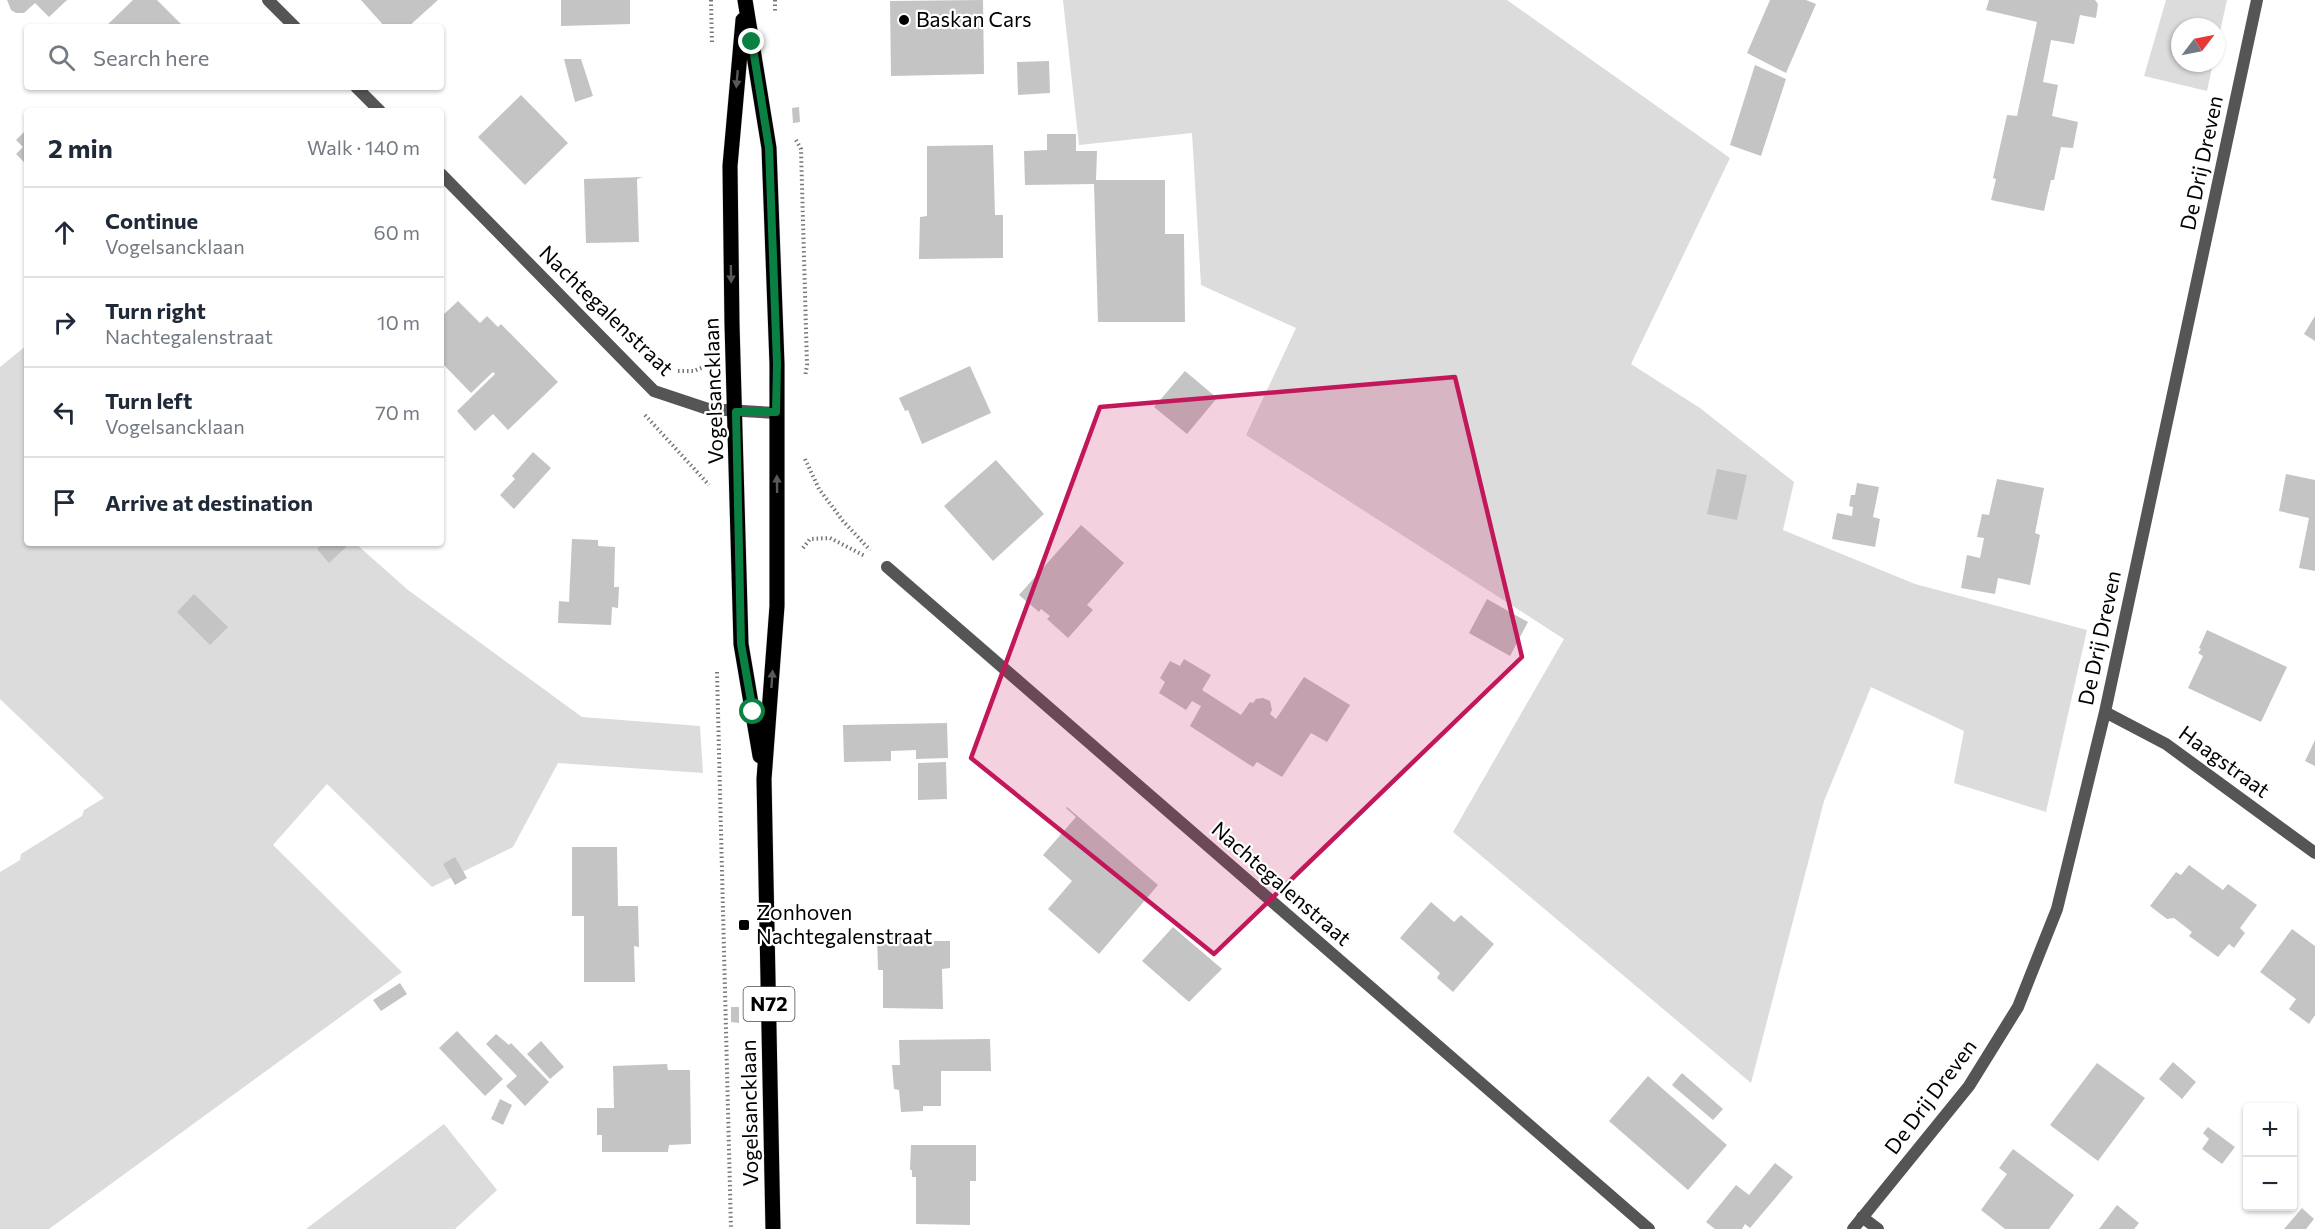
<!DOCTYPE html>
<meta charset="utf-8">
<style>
:root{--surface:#fff;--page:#f6f6f7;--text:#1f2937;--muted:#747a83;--line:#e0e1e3}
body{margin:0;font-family:Commissioner,sans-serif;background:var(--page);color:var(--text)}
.controls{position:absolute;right:18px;bottom:18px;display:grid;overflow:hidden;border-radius:6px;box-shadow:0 2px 4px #0004}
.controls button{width:54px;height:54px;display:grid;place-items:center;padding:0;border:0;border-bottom:2px solid var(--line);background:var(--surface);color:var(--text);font:30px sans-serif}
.compass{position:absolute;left:2171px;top:18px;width:54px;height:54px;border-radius:50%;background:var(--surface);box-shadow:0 2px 4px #0004;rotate:58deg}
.stop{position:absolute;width:18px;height:18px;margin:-14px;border:4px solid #0b8043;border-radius:50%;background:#fff}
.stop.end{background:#0b8043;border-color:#fff;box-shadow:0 2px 6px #0008}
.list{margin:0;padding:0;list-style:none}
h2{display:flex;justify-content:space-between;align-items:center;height:78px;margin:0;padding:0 24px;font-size:26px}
h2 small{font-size:20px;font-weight:400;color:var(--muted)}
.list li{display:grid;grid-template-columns:39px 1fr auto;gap:18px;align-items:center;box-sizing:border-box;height:90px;padding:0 24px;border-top:2px solid var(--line)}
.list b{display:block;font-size:22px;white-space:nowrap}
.list p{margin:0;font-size:20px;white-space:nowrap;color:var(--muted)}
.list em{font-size:20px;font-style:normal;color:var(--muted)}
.icon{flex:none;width:33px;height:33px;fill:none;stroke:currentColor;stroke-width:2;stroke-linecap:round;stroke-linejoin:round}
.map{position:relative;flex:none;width:2315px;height:1229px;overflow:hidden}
.search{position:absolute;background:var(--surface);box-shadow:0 2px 4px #0004;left:24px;top:24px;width:420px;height:66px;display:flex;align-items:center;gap:15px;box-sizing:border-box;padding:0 21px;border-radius:6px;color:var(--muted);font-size:22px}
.panel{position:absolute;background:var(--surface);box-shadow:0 2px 4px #0004;left:24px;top:108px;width:420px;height:438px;border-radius:6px}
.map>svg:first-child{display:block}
</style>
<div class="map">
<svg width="2315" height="1229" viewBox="0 0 2315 1229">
<rect width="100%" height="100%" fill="#fff"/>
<!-- green -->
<path fill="#dcdcdc" d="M 1063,0 L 1507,0 L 1730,158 L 1631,364 L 1700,408 L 1794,482 L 1783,530 L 1915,584 L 2087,630 L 2046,812 L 1954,783 L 1964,731 L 1871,687 L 1824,801 L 1751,1083 L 1453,832 L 1564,639 L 1246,435 L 1296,328 L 1201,285 L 1192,133 L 1079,145 Z
M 2166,0 L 2227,0 L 2216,50 L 2216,27 L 2180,27 L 2180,63 L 2213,63 L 2207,91 L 2144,76 Z
M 27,345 L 27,543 L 355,543 L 408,590 L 582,717 L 700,726 L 703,773 L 558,763 L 513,847 L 432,887 L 327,784 L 273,845 L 402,972 L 49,1229 L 0,1229 L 0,872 L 20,860 L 21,854 L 82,816 L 84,810 L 104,798 L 0,699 L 0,367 Z
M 444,1124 L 497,1190 L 455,1229 L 306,1229 Z"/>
<!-- building -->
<path fill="#c4c4c4" d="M 7,0 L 67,0 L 49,17 L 35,3 L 24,13 L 16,13 L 11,10 Z
M 133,0 L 157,0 L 182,25 L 180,27 L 105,27 Z
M 361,0 L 438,0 L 408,27 L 385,27 Z
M 561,0 L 630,0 L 630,24 L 561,26 Z
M 983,0 L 984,74 L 891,76 L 890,1 Z
M 1770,0 L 1806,0 L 1816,4 L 1786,73 L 1747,53 Z
M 1989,0 L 2095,0 L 2098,4 L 2096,18 L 2080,15 L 2074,44 L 2051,40 L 2043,82 L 2058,85 L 2052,116 L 2078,122 L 2073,148 L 2061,147 L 2054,180 L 2051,180 L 2044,211 L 1991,200 L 1996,179 L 1993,178 L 2007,115 L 2017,116 L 2037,22 L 1986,10 Z
M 564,59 L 581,59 L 593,96 L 575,102 Z
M 1049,61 L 1050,93 L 1018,95 L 1017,62 Z
M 1755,65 L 1786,79 L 1761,156 L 1730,145 Z
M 521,95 L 568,143 L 525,185 L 478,137 Z
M 799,107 L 800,122 L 793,123 L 792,108 Z
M 27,129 L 27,165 L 16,154 L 23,147 L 16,140 Z
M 1047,134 L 1076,134 L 1076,151 L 1097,151 L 1096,180 L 1165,180 L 1165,234 L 1184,234 L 1185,322 L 1098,322 L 1094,184 L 1025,185 L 1024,151 L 1047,150 Z
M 993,145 L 995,215 L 1003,215 L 1003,258 L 919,259 L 920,217 L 927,216 L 927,146 Z
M 643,177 L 637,179 L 639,242 L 586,243 L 584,179 Z
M 458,301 L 480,323 L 487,316 L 498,327 L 501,324 L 558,382 L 508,430 L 493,414 L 475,431 L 457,411 L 495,374 L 493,372 L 471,393 L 441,362 L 441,317 Z
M 2315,316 L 2315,341 L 2304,334 Z
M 970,366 L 991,413 L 922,444 L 908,410 L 905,411 L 899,398 Z
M 1185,371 L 1217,398 L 1187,434 L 1154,407 Z
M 533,452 L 551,468 L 514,509 L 500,495 L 515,479 L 512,476 Z
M 996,460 L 1044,514 L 993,561 L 944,506 Z
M 1717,469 L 1747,475 L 1737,520 L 1707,514 Z
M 2286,474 L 2315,480 L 2315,571 L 2299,568 L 2309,518 L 2279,511 Z
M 1997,479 L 2044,488 L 2035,533 L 2040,535 L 2030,585 L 1998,578 L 1995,594 L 1961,588 L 1967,555 L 1980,558 L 1984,538 L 1977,537 L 1982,514 L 1989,515 Z
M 1857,483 L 1879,487 L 1873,517 L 1880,519 L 1875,547 L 1832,539 L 1837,513 L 1852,516 L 1853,507 L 1849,506 L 1851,495 L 1855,495 Z
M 1081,525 L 1124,563 L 1087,605 L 1093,610 L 1068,638 L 1047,619 L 1050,616 L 1041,609 L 1039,612 L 1019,595 Z
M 572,539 L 598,540 L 598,546 L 615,547 L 614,587 L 619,587 L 618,608 L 612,607 L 611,625 L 558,623 L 559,601 L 569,602 Z
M 323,543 L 342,543 L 346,547 L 329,563 L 317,549 Z
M 194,594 L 228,627 L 210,645 L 177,612 Z
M 1487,599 L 1528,622 L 1510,656 L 1469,633 Z
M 2207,630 L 2287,667 L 2261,722 L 2188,688 L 2203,656 L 2198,653 L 2201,649 L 2199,648 Z
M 1184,659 L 1211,675 L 1202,690 L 1241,715 L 1250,702 L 1253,703 L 1256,699 L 1263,698 L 1270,701 L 1272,710 L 1270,714 L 1276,719 L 1304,677 L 1350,705 L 1327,742 L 1311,733 L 1282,777 L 1257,762 L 1253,767 L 1190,726 L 1201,706 L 1192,701 L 1186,710 L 1159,693 L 1165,682 L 1160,678 L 1170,661 L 1180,666 Z
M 947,723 L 948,758 L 916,759 L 916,750 L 891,751 L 891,761 L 844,762 L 843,725 Z
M 2315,740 L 2315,766 L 2305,761 Z
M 946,762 L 947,799 L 918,800 L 918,763 Z
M 1067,807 L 1158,885 L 1099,954 L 1048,909 L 1072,881 L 1043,855 L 1076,817 L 1066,808 Z
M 572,847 L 617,847 L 618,906 L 638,906 L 639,947 L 634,946 L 635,982 L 584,982 L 584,916 L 572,916 Z
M 455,857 L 467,878 L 455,885 L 443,864 Z
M 2189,865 L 2223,890 L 2228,884 L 2257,905 L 2240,928 L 2245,933 L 2234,948 L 2229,944 L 2218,957 L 2189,936 L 2192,932 L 2174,918 L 2167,919 L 2150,906 L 2176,872 L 2181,875 Z
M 1431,902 L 1454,922 L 1461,915 L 1494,944 L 1453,992 L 1437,978 L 1440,973 L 1400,938 Z
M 1173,927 L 1222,969 L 1189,1002 L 1142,961 Z
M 2292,929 L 2315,946 L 2315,1015 L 2309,1024 L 2289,1009 L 2296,999 L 2260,972 Z
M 877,934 L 913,934 L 915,941 L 950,941 L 950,968 L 942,969 L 943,1009 L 883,1008 L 883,970 L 878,970 Z
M 400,983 L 407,994 L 381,1011 L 373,1000 Z
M 731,1007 L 739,1007 L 739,1023 L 731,1022 Z
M 457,1031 L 503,1079 L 485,1096 L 439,1048 Z
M 496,1034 L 509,1045 L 511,1043 L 549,1082 L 525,1106 L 506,1086 L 517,1076 L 486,1044 Z
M 990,1039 L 991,1071 L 941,1071 L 941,1106 L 923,1106 L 923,1111 L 901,1112 L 899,1090 L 894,1089 L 892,1065 L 900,1065 L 899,1040 Z
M 541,1041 L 564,1067 L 550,1079 L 527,1054 Z
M 2173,1062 L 2196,1082 L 2182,1099 L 2159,1079 Z
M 2097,1063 L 2145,1098 L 2098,1161 L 2050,1125 Z
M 667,1064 L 668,1070 L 690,1070 L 691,1144 L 669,1145 L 668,1152 L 602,1152 L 602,1135 L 597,1135 L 597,1108 L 614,1108 L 613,1066 Z
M 1682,1073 L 1723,1109 L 1713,1120 L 1672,1085 Z
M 1648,1076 L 1727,1145 L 1688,1190 L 1609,1121 Z
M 500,1099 L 512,1105 L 503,1125 L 491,1119 Z
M 2208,1127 L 2235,1147 L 2222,1164 L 2202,1149 L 2209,1139 L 2203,1133 Z
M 911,1145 L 976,1145 L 976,1181 L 970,1181 L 970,1225 L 916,1224 L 916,1177 L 912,1177 L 912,1170 L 910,1170 Z
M 2013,1149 L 2074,1195 L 2049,1229 L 2005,1229 L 1981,1210 L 2007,1174 L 1999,1168 Z
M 1775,1163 L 1793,1177 L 1750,1228 L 1745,1224 L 1742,1229 L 1715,1229 L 1706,1222 L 1736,1185 L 1749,1195 Z
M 2117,1205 L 2139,1223 L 2134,1229 L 2099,1229 Z
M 2302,1208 L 2314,1219 L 2306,1229 L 2284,1229 Z"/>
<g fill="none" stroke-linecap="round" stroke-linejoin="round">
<!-- primary casing -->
<g stroke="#dbdbdb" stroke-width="16">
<path id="primary" d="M 745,0 L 769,148 L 777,364 L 777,606 L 764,779 L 773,1229
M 743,20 L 730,166 L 732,324 L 741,644 L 760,756"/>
</g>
<!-- path -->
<path stroke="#777" stroke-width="4" stroke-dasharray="1.5 3" stroke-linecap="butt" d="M 711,0 L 712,44
M 775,0 L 775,11
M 796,140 L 801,149 L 807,365 L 805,377
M 678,371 L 694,371 L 708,365
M 645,415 L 709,485
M 805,459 L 819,489 L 843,521 L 870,550
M 803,548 L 810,539 L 830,538 L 865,556
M 717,672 L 731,1229"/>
<!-- minor -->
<path stroke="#555" stroke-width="12" d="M 268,0 L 295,27
M 356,87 L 380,111
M 441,174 L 654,391 L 708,409 L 776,413
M 887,567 L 1649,1229
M 2105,712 L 2166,744 L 2315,853
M 1862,1217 L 1878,1229
M 1853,1229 L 1969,1086 L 2018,1007 L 2057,909 L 2105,712 L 2257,0"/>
<!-- primary -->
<use href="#primary" stroke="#000" stroke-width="15"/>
</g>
<!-- one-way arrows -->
<defs><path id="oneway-solid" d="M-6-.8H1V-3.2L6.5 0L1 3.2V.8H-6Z" transform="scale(1.5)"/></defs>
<g fill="#595959">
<use href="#oneway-solid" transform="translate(737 79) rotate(95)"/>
<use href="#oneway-solid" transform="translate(731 274) rotate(89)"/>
<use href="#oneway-solid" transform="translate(777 484) rotate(-91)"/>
<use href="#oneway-solid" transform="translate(772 679) rotate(-86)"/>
</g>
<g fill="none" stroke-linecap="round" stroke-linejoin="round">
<!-- route -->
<path stroke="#0b8043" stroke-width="8" d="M 752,42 L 769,148 L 777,364 L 776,412 L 736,412 L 741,644 L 753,712"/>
</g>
<!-- marked area -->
<path fill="#c2185b" fill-opacity="0.2" stroke="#c2185b" stroke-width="4.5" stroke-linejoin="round" d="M 1455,377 L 1522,657 L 1214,954 L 971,758 L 1100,407 Z"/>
<!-- markers -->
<g fill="#000" stroke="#fff" stroke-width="2">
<circle cx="904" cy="20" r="6"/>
<rect x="738" y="919" width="12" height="12" rx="3"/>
</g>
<g text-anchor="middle" stroke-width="4.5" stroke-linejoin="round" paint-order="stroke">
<!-- shield labels -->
<rect fill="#fff" stroke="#4c4c4c" stroke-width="1.5" x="743.5" y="987" width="51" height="34" rx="4.5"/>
<g font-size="20" font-weight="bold" fill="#000">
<text x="769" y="1011">N72</text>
</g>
<!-- poi labels -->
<g font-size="21" fill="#000" stroke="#fff" text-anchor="start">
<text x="916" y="27">Baskan Cars</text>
<text x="756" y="920">Zonhoven<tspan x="756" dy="24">Nachtegalenstraat</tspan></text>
</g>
<!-- street labels -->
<g font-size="21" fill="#000" stroke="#fff">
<text transform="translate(2202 163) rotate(-78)" y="7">De Drij Dreven</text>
<text transform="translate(606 311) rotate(44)" y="7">Nachtegalenstraat</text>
<text transform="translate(714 391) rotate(-92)" y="7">Vogelsancklaan</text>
<text transform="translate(2100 638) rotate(-78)" y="7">De Drij Dreven</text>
<text transform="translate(2224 762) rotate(36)" y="7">Haagstraat</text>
<text transform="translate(1281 884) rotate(41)" y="7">Nachtegalenstraat</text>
<text transform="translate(1931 1097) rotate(-53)" y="7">De Drij Dreven</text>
<text transform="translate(750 1113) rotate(-91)" y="7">Vogelsancklaan</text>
</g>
</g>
</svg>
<div class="controls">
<button>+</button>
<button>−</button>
</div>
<svg class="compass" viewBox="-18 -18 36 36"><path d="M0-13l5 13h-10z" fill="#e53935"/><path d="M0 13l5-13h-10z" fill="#747a83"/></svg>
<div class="stop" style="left:753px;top:712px"></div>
<div class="stop end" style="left:752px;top:42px"></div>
<div class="search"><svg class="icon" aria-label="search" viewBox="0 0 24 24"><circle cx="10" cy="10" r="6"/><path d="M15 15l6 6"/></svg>Search here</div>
<section class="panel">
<h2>2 min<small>Walk · 140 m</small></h2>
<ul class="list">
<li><svg class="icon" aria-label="ahead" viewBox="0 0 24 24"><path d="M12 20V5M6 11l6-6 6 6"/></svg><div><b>Continue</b><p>Vogelsancklaan</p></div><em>60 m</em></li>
<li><svg class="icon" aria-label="right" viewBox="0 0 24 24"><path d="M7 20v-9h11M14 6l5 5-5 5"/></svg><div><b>Turn right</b><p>Nachtegalenstraat</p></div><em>10 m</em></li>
<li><svg class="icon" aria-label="left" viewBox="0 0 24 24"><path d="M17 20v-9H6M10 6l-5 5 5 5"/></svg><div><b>Turn left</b><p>Vogelsancklaan</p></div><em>70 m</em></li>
<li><svg class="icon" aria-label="arrive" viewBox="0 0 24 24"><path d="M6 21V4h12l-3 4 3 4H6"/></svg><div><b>Arrive at destination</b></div></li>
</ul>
</section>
</div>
